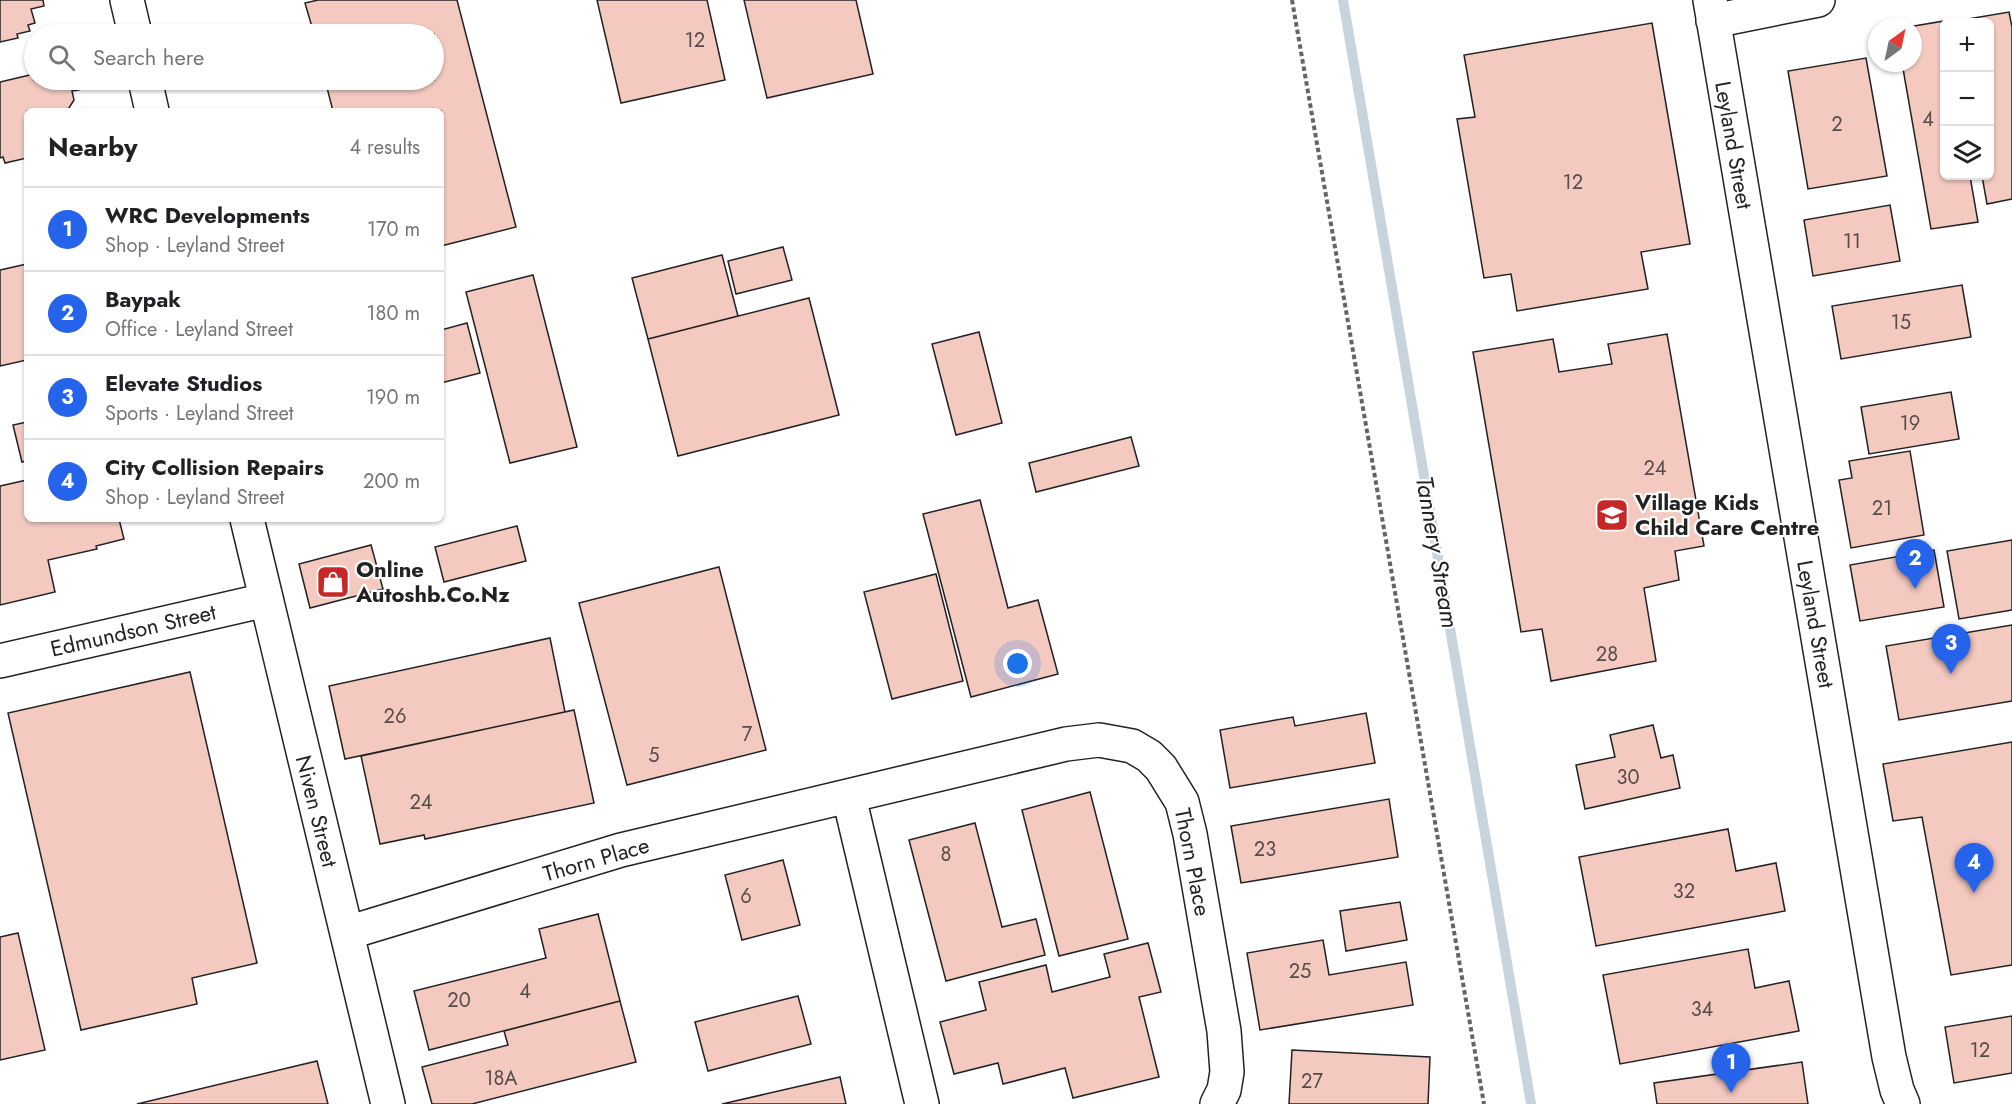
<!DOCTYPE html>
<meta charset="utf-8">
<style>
:root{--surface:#fff;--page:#f6f6f6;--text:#202124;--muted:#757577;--line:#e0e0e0;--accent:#2563eb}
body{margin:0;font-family:Jost,sans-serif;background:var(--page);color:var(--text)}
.controls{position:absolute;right:18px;top:18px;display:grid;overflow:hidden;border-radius:9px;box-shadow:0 2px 4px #0004}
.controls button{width:54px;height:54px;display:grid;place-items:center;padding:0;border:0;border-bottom:2px solid var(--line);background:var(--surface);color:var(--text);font:30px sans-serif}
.compass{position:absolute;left:1868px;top:18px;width:54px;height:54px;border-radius:50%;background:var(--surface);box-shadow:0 2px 4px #0004;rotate:33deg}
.you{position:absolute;left:1018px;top:664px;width:21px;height:21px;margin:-15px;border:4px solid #fff;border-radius:50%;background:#1a73e8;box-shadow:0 0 0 9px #1a73e833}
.badge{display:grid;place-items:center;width:39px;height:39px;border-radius:50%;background:var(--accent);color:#fff;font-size:20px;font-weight:700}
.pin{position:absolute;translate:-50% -50px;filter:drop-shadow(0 2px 3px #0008)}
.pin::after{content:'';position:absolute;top:32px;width:21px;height:18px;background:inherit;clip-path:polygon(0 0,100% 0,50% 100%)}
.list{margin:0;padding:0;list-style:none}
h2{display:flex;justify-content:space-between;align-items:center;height:78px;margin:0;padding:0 24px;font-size:26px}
h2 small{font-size:20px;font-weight:400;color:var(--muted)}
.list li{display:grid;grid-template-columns:39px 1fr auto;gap:18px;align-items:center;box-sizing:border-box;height:84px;padding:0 24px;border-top:2px solid var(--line)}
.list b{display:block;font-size:22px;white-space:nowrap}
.list p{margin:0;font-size:20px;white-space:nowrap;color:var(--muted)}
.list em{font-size:20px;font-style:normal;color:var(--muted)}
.icon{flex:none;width:33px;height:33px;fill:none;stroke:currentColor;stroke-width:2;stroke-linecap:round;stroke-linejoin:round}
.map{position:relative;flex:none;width:2012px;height:1104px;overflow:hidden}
.search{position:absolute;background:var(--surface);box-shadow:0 2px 4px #0004;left:24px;top:24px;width:420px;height:66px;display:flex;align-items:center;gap:15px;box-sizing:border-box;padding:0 21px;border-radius:33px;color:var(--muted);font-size:22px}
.panel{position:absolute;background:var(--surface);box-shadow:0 2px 4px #0004;left:24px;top:108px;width:420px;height:414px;border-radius:9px}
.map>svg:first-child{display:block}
</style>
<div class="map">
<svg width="2012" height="1104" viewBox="0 0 2012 1104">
<rect width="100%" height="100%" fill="#fff"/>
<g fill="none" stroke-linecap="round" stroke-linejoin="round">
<!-- stream -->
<path stroke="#c7d3dd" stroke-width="10" d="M 1343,0 L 1531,1104"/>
</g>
<!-- building -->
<path fill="#f3c9c0" stroke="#222" stroke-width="1.5" d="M 0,0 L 43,0 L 44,6 L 31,9 L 35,23 L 28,25 L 30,31 L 17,34 L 18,38 L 0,42 Z
M 318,0 L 457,0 L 516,227 L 441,246 L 441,111 L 333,111 L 325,80 L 434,80 L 434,34 L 314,34 L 305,3 Z
M 597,0 L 707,0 L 725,80 L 621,103 Z
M 744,0 L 856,0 L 873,74 L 767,98 Z
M 2009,12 L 2012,27 L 2012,199 L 1987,204 L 1982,176 L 1990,176 L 1990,22 L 1956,21 Z
M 1944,21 L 1944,176 L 1970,176 L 1978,222 L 1931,229 L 1902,63 L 1913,63 L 1913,27 L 1908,27 Z
M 1652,23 L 1690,244 L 1641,252 L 1648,289 L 1517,311 L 1511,274 L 1484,278 L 1457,119 L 1475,117 L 1464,55 Z
M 1866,58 L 1887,176 L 1808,189 L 1788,71 Z
M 34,74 L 34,80 L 76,80 L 79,90 L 72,91 L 74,100 L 67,111 L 27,111 L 27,158 L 5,163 L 3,157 L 0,158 L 0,82 Z
M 1890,205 L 1900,261 L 1813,276 L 1804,220 Z
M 783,247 L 792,280 L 736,294 L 728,261 Z
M 722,255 L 738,316 L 648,339 L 632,278 Z
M 27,264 L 27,360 L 0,366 L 0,270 Z
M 533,275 L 577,447 L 510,463 L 466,292 Z
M 1962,285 L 1971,337 L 1841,359 L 1832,306 Z
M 809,298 L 839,415 L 678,456 L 648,339 Z
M 467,323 L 480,373 L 441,383 L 441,330 Z
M 979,332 L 1002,423 L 956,435 L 932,344 Z
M 1667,334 L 1704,546 L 1675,551 L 1679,580 L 1644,588 L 1656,661 L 1551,681 L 1542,629 L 1521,632 L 1473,352 L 1553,339 L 1559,372 L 1612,364 L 1608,344 Z
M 1951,392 L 1959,439 L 1869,454 L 1861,407 Z
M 27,422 L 27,461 L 22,462 L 13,425 Z
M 1131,437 L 1139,466 L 1036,492 L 1029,463 Z
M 1910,451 L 1924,535 L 1851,548 L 1839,480 L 1852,478 L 1849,461 Z
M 27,480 L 27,519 L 119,519 L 124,539 L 96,546 L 97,549 L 48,560 L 55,592 L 0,605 L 0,486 Z
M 980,500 L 1008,608 L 1038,600 L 1058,674 L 971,697 L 923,514 Z
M 517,526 L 526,561 L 444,582 L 435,547 Z
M 2012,540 L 2012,610 L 1959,619 L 1947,551 Z
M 371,545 L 383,589 L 310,608 L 299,564 Z
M 1934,550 L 1944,607 L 1860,621 L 1850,565 Z
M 719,567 L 766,750 L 627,785 L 579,603 Z
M 936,574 L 963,681 L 892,699 L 864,592 Z
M 2012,625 L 2012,701 L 1899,720 L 1886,646 Z
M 550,638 L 565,712 L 345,759 L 329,686 Z
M 190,672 L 257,963 L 192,978 L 197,1004 L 81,1030 L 8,713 Z
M 574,710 L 594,803 L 425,839 L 424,835 L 380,844 L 361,756 Z
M 1366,713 L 1375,763 L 1230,788 L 1220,730 L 1293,717 L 1295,726 Z
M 1653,725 L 1661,758 L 1673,755 L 1680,788 L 1585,809 L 1576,765 L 1615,757 L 1610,735 Z
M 2012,742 L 2012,965 L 1951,975 L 1922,817 L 1893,821 L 1883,764 Z
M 1090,792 L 1128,939 L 1059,956 L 1022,810 Z
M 1389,799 L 1398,857 L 1241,883 L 1231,826 Z
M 975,823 L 1002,927 L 1036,919 L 1045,955 L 946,981 L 909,840 Z
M 1728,829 L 1736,871 L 1776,863 L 1785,911 L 1596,946 L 1579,857 Z
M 783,860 L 800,925 L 742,940 L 725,875 Z
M 1400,902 L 1407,940 L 1346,951 L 1340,911 Z
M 598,914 L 620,1001 L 429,1050 L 414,991 L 546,958 L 539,929 Z
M 18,933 L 45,1050 L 0,1060 L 0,937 Z
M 1323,940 L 1329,975 L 1406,962 L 1413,1005 L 1260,1030 L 1247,953 Z
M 1148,943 L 1161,992 L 1139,997 L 1159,1077 L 1073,1098 L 1065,1068 L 1003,1084 L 998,1063 L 954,1074 L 940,1022 L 986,1010 L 979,982 L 1046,965 L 1052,992 L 1110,977 L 1104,954 Z
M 1748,949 L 1755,988 L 1789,981 L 1799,1031 L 1620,1064 L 1603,975 Z
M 798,996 L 811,1044 L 708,1071 L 695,1022 Z
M 620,1001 L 636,1062 L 472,1104 L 432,1104 L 422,1067 L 508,1045 L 504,1031 Z
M 2012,1016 L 2012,1073 L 1954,1083 L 1945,1027 Z
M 1292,1050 L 1430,1057 L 1428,1104 L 1289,1104 Z
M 317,1061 L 328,1104 L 137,1104 Z
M 1802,1062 L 1808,1104 L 1657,1104 L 1654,1083 Z
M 840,1077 L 846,1104 L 722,1104 Z"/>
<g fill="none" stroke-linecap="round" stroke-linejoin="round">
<!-- minor casing -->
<g stroke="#222" stroke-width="36">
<path id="minor" d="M 127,0 L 135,34
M 1710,0 L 1889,1057 L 1897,1090 L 1903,1104
M 1713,21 L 1818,0
M 145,80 L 152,111
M 247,519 L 388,1104
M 0,661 L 266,600
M 849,797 L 922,1104
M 347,933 L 621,850 L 1066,744 L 1099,740 L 1132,746 L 1149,756 L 1161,768 L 1182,802 L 1190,834 L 1224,1031 L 1227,1072 L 1224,1090 L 1217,1104"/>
</g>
<!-- path -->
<path stroke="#646464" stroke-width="4" stroke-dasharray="4.5 3" stroke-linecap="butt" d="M 1292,0 L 1484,1104"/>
<!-- minor -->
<use href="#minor" stroke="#fff" stroke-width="33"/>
</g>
<!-- icons -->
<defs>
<g id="school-square" transform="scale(1.725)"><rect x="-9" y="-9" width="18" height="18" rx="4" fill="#c62828" stroke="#fff"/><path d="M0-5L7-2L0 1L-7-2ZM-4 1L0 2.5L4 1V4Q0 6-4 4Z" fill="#fff"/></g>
<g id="shop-square" transform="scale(1.725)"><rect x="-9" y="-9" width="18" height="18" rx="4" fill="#c62828" stroke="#fff"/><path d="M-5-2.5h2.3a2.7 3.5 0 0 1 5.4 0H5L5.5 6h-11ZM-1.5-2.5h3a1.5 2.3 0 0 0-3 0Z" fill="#fff"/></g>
</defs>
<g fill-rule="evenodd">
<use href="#school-square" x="1612" y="515"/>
<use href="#shop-square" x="333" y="582"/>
</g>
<g text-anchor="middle" stroke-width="4.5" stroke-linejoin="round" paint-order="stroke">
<!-- number labels -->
<g font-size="20" fill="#564c4a">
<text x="695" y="47">12</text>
<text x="1928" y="126">4</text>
<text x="1837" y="131">2</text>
<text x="1573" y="189">12</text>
<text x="1852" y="248">11</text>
<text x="1901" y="329">15</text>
<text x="1910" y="430">19</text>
<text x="1655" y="475">24</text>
<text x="1882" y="515">21</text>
<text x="1607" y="661">28</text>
<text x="395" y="723">26</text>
<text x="747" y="741">7</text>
<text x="654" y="762">5</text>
<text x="1628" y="784">30</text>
<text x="421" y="809">24</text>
<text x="1265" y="856">23</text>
<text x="946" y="861">8</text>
<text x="1684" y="898">32</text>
<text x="746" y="903">6</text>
<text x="1300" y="978">25</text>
<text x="525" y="998">4</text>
<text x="459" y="1007">20</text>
<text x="1702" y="1016">34</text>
<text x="1980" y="1057">12</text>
<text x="501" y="1085">18A</text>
<text x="1312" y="1088">27</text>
</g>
<!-- street labels -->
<g font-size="22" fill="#222" stroke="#fff">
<text transform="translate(1734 145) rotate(80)" y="8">Leyland Street</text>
<text transform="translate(1816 624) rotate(80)" y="8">Leyland Street</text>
<text transform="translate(133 630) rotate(-13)" y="8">Edmundson Street</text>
<text transform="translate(317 811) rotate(76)" y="8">Niven Street</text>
<text transform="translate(596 859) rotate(-16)" y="8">Thorn Place</text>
<text transform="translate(1193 862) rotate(79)" y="8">Thorn Place</text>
</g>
<!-- poi labels -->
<g font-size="22" font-weight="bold" fill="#222" stroke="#fff" text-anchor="start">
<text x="1635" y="510">Village Kids<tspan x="1635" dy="25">Child Care Centre</tspan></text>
<text x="356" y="577">Online<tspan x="356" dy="25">Autoshb.Co.Nz</tspan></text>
</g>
<!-- water labels -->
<g font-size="24" font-style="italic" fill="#222" stroke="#fff">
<text transform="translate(1437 552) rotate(80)" y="8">Tannery Stream</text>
</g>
</g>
</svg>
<div class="controls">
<button>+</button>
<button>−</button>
<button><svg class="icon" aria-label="layers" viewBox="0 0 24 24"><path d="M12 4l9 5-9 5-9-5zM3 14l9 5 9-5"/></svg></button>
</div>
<svg class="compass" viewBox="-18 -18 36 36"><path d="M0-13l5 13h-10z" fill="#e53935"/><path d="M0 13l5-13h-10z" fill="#757577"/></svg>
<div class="you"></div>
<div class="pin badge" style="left:1731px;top:1093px">1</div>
<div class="pin badge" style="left:1915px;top:589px">2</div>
<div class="pin badge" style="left:1951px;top:674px">3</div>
<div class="pin badge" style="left:1974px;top:893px">4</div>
<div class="search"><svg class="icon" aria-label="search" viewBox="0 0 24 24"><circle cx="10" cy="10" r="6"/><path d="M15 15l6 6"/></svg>Search here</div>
<section class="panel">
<h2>Nearby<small>4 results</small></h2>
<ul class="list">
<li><span class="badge">1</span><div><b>WRC Developments</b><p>Shop · Leyland Street</p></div><em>170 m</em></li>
<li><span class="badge">2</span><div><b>Baypak</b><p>Office · Leyland Street</p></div><em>180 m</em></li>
<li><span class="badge">3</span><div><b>Elevate Studios</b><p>Sports · Leyland Street</p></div><em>190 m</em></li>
<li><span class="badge">4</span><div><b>City Collision Repairs</b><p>Shop · Leyland Street</p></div><em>200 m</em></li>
</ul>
</section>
</div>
